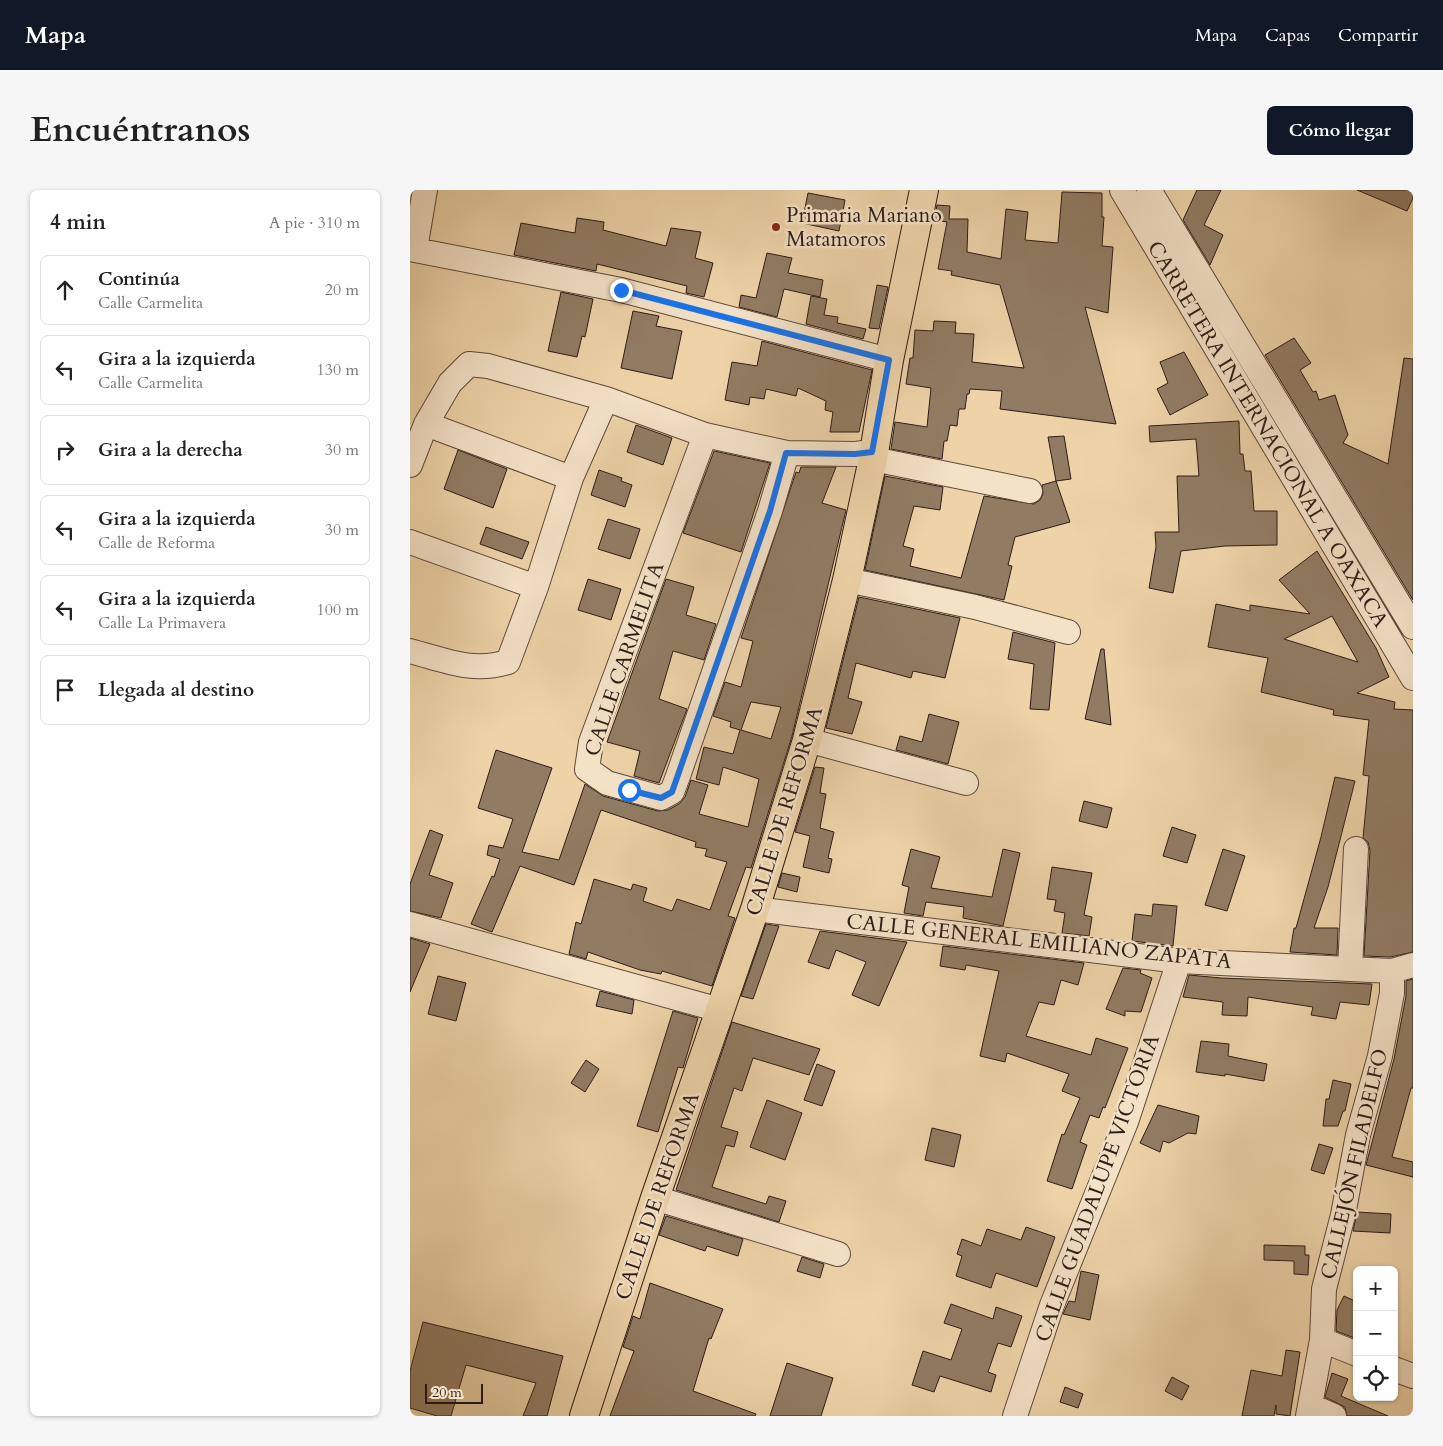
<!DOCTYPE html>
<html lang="es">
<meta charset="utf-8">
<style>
:root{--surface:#fff;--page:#f6f6f6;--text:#222;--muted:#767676;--line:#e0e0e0;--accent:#111827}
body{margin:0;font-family:Cardo,serif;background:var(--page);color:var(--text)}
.controls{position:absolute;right:15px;bottom:15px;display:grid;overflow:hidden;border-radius:8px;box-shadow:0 1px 4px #0004}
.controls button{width:45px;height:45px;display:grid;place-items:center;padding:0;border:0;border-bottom:1px solid var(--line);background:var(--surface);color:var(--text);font:25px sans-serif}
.scale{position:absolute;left:15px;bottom:12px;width:58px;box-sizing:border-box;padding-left:5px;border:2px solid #2c1d17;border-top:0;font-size:14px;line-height:18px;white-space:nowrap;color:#2c1d17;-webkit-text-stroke:4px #f4e2c7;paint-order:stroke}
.stop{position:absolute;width:15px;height:15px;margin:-11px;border:4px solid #1a73e8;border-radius:50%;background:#fff}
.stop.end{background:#1a73e8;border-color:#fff;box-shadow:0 1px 5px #0008}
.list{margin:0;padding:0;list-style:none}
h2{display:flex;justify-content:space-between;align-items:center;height:65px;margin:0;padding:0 20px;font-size:21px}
h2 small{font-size:16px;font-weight:400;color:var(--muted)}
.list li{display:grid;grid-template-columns:32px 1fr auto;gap:15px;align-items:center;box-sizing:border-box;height:70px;margin:0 10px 10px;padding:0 10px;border:1px solid var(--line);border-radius:8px}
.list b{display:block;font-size:19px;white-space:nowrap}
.list p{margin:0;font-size:16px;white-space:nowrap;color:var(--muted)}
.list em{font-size:16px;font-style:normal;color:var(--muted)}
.icon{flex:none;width:28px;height:28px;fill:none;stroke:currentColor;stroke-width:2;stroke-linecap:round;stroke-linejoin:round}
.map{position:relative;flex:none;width:1003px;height:1226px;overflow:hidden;border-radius:8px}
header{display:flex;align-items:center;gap:30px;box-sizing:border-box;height:70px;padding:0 25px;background:var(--accent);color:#fff}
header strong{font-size:24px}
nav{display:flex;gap:28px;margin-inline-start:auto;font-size:18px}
.intro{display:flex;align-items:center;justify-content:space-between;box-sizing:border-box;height:120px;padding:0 30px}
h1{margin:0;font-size:35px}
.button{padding:12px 22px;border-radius:8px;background:var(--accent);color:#fff;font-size:18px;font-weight:700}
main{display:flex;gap:30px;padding:0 30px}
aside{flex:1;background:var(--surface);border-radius:8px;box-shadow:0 1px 4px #0004}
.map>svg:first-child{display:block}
</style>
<header>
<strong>Mapa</strong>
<nav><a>Mapa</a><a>Capas</a><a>Compartir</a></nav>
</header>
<div class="intro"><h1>Encuéntranos</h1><a class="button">Cómo llegar</a></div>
<main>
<aside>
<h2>4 min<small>A pie · 310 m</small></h2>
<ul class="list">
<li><svg class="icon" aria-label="ahead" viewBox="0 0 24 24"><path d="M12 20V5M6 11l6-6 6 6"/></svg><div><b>Continúa</b><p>Calle Carmelita</p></div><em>20 m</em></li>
<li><svg class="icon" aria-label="left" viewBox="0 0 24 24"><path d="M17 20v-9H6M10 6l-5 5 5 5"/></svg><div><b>Gira a la izquierda</b><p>Calle Carmelita</p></div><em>130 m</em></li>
<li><svg class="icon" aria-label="right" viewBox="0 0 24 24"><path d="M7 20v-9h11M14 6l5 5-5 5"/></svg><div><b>Gira a la derecha</b></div><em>30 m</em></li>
<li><svg class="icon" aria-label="left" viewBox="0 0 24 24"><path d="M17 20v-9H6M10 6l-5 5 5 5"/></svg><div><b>Gira a la izquierda</b><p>Calle de Reforma</p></div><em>30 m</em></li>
<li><svg class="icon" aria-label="left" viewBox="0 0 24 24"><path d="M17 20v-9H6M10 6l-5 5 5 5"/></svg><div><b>Gira a la izquierda</b><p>Calle La Primavera</p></div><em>100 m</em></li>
<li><svg class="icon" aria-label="arrive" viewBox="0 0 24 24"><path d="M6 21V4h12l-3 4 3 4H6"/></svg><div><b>Llegada al destino</b></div></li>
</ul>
</aside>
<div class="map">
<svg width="1003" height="1226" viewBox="0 0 1003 1226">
<rect width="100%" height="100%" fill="#eed3a9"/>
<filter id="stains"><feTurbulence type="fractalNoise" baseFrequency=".004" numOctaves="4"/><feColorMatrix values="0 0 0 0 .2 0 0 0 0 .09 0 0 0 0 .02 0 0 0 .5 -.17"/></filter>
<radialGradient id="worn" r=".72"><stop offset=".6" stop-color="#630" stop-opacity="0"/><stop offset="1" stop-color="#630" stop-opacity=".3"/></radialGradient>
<!-- building -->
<path fill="#917c63" stroke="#2c1d17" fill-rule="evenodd" d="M 787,0 L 811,0 L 794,35 L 813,45 L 800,75 L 773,30 Z
M 947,0 L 1003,0 L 1003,8 L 997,21 Z
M 652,2 L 692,3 L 692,27 L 694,27 L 692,56 L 703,57 L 698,123 L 675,117 L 706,234 L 590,219 L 592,201 L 560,199 L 559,204 L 557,204 L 555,219 L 549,219 L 547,236 L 540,235 L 537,251 L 534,251 L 532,269 L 481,259 L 485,232 L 517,237 L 521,198 L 496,194 L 500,168 L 503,168 L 505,140 L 523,141 L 524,131 L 546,132 L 545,143 L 564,144 L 562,172 L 614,178 L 590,95 L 541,85 L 542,81 L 528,79 L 537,32 L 524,30 L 527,15 L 540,16 L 539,29 L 558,29 L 557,62 L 591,69 L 596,19 L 618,22 L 615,50 L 648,53 Z
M 398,3 L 435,10 L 429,41 L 392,33 Z
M 167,28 L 194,32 L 193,40 L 256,56 L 261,38 L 291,42 L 285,68 L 303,73 L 294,107 L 276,103 L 277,96 L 187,74 L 186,81 L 104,65 L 111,33 L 165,43 Z
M 357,63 L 382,68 L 378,83 L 413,90 L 410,107 L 374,99 L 367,127 L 329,117 L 331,105 L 346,108 Z
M 467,95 L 478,97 L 469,139 L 459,138 Z
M 151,102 L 183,109 L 175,147 L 172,146 L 167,167 L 138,161 Z
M 401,106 L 417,109 L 414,125 L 428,127 L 427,133 L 456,139 L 453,149 L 396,134 Z
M 223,121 L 249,126 L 246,136 L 272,141 L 262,189 L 211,178 Z
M 884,148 L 901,173 L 890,180 L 903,202 L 906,201 L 909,210 L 925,205 L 938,245 L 933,253 L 978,274 L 994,168 L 1003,169 L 1003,410 L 855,165 Z
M 352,151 L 462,180 L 449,242 L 420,242 L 423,222 L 415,220 L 416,211 L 388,198 L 386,206 L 356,199 L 354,209 L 340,207 L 339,215 L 315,210 L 322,172 L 347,176 Z
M 774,162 L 798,205 L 760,225 L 747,199 L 758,193 L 750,172 Z
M 829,231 L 830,264 L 833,264 L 835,281 L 841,281 L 844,321 L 867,321 L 867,355 L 815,356 L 771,361 L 763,403 L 739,398 L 746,357 L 745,342 L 769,342 L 767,286 L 789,286 L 786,249 L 740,252 L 739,236 Z
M 226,235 L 262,248 L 253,275 L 217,262 Z
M 654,246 L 661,289 L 646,291 L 638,247 Z
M 48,260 L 97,279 L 83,318 L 34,299 Z
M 304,261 L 360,273 L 331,362 L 273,343 Z
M 391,277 L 426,277 L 412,313 L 436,320 L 382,546 L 341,678 L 336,677 L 318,726 L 325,728 L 302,796 L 252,781 L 251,784 L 230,780 L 178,762 L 176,769 L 159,764 L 166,732 L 171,734 L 184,689 L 221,700 L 223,694 L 237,698 L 233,711 L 262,721 L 267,709 L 300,720 L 317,672 L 295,666 L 297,659 L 285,657 L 286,652 L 191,620 L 164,695 L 110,676 L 82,742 L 61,734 L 82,686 L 84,687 L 90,669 L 77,665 L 79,655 L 93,658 L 103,629 L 68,618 L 86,560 L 142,578 L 112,662 L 149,670 L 175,594 L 193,606 L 248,621 L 258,620 L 269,614 L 275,607 L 281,590 L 298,595 L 289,624 L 338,637 L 349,589 L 313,577 L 309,595 L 286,589 L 294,557 L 323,564 L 330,540 L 320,537 L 321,532 L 303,526 L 315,492 L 331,497 L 343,451 L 331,448 L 386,282 L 389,283 ZM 341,512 L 371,517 L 361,549 L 331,540 Z
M 189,280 L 212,288 L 211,291 L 222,295 L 215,317 L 181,305 Z
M 475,286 L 533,297 L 530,320 L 504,316 L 493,356 L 504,359 L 500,376 L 551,388 L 574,306 L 624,314 L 630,310 L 633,304 L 632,295 L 646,291 L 660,332 L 605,347 L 598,375 L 602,376 L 594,410 L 455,380 Z
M 198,329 L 230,339 L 220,369 L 188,359 Z
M 76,337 L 119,352 L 112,369 L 70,354 Z
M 907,361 L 966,458 L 979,487 L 947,503 L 985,512 L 984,519 L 1003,520 L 1003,762 L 980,767 L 954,766 L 960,660 L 958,652 L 953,648 L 959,586 L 953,585 L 959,530 L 923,525 L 924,520 L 851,502 L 858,468 L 798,457 L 806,414 L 840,421 L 840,415 L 900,424 L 869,390 ZM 922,426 L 948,472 L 874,449 L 910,432 Z
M 178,389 L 211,399 L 201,430 L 168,420 Z
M 256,389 L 284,397 L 276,425 L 306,434 L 294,470 L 263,461 L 249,509 L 277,519 L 249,593 L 224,586 L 230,561 L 197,552 Z
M 449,407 L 550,428 L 535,488 L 503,481 L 501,488 L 446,473 L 438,508 L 452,512 L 442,544 L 416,538 Z
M 603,442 L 645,453 L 639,520 L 620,519 L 624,474 L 598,469 Z
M 691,459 L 694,459 L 701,535 L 675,529 Z
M 519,524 L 549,532 L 538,574 L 486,560 L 490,546 L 512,552 Z
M 405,577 L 414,578 L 410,603 L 416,604 L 410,638 L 424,642 L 418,668 L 422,669 L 419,683 L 393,677 L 400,646 L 385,642 Z
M 925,587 L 945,591 L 918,697 L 904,738 L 928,738 L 927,765 L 880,762 L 884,738 L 886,738 L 911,647 Z
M 674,611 L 702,618 L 697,638 L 669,631 Z
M 762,637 L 786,645 L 777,673 L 753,666 Z
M 20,640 L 33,645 L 19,685 L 43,693 L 31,728 L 0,721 L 0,694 Z
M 501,659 L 530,667 L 521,698 L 582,707 L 593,659 L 610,663 L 593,736 L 553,728 L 554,717 L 516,712 L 513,726 L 494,723 L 499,697 L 492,695 Z
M 813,659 L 835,666 L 817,721 L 795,715 Z
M 642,677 L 682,683 L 674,725 L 682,727 L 679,746 L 652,743 L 655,723 L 644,721 L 646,710 L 637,709 Z
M 372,683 L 390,687 L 387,702 L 368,697 Z
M 743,714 L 767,716 L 763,756 L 722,751 L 725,724 L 742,726 Z
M 356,734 L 369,736 L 343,809 L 331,806 Z
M 410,741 L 497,752 L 469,816 L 442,805 L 456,772 L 426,760 L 419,779 L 398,772 Z
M 0,748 L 20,754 L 0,802 Z
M 533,756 L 674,773 L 668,795 L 651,790 L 644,815 L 629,812 L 616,846 L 681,865 L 686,848 L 718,858 L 695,918 L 693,917 L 689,928 L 680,925 L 670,952 L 677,955 L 662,999 L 637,991 L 652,944 L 654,945 L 670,908 L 652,901 L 659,884 L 597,863 L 595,872 L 570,866 L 589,781 L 556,775 L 555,780 L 530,776 Z
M 713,778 L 731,780 L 730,783 L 742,788 L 731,822 L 715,821 L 715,826 L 696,819 Z
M 779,785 L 811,788 L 962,794 L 959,815 L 930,812 L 926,829 L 901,825 L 903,817 L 838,807 L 837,826 L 812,825 L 813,812 L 773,807 Z
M 28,786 L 56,793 L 46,831 L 18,824 Z
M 1003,789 L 1003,898 L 1001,898 L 982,967 L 1003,972 L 1003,987 L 956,975 L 984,869 L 996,806 L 996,791 Z
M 190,801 L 224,810 L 222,824 L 186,816 Z
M 263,821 L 288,828 L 273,878 L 268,877 L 248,942 L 227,936 Z
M 322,832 L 410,859 L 399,885 L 343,868 L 332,901 L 324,898 L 311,937 L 328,942 L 324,957 L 316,955 L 302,997 L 356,1014 L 359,1006 L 376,1011 L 369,1032 L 266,1000 Z
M 791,851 L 819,854 L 818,866 L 857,874 L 854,891 L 815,884 L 815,886 L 786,882 Z
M 176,870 L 189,879 L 175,902 L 161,893 Z
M 407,874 L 425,881 L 412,916 L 394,910 Z
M 923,890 L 941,894 L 935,921 L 933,921 L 928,936 L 913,936 L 916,909 L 919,909 Z
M 357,910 L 392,923 L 375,970 L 340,957 Z
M 748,915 L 789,926 L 786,944 L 778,943 L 759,953 L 753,951 L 750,962 L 730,953 Z
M 522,938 L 551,945 L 544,977 L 515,970 Z
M 909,954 L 923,958 L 914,984 L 901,980 Z
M 947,1022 L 981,1024 L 980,1043 L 943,1041 Z
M 256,1026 L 333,1049 L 328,1066 L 297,1056 L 295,1061 L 249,1045 Z
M 616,1037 L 645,1047 L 627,1097 L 586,1083 L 581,1098 L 546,1086 L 552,1066 L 547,1064 L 552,1049 L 571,1056 L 577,1039 L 611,1050 Z
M 854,1055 L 895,1056 L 895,1065 L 899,1065 L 898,1085 L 884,1084 L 884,1071 L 854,1070 Z
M 392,1067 L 414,1074 L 410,1088 L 387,1081 Z
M 671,1081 L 689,1085 L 680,1130 L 653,1124 L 659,1111 L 665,1112 Z
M 240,1093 L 313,1119 L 301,1149 L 299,1148 L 283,1201 L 346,1224 L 345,1226 L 200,1226 L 224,1161 L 213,1157 L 223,1126 L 230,1129 Z
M 934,1106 L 947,1112 L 947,1149 L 926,1141 L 927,1120 Z
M 541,1114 L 583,1129 L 586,1117 L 612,1126 L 601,1157 L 588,1153 L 578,1182 L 586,1185 L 581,1202 L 530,1186 L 524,1202 L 502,1195 L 513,1161 L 541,1170 L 552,1139 L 534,1133 Z
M 13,1132 L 153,1166 L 137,1226 L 113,1226 L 126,1193 L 56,1175 L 41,1226 L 27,1226 L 0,1218 L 0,1181 Z
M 876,1160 L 890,1162 L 880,1226 L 866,1224 L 866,1215 L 864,1226 L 832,1226 L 841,1180 L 872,1186 Z
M 377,1173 L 423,1188 L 411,1226 L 360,1226 Z
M 922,1183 L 938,1189 L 931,1206 L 978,1226 L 937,1226 L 935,1217 L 915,1207 Z
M 762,1187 L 779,1196 L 772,1210 L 755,1201 Z
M 655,1197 L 673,1204 L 668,1218 L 650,1212 Z"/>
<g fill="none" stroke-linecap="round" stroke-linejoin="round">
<!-- minor casing -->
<g stroke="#5c4a3c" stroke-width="26">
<path id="minor" d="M 712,0 L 1003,488
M 739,0 L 1003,437
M 0,59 L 211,100 L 479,170
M 5,59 L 15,0
M 16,234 L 161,288
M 295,245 L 181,552 L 177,579 L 197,593 L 251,608 L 262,602 L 268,586 L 360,321 L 377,263
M 463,269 L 620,301
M 0,275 L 16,234 L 40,193 L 59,174 L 78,176 L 196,209 L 295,245 L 377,263 L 445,264 L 462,262
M 0,352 L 126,397
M 437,390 L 565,417 L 658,442
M 0,461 C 34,470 62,483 98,472 L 126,397 L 161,288 L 196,209
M 397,550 L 556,593
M 345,719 L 769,771 L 982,781 L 1003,775
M 0,734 L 310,820
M 940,778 L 946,659
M 245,1008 L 428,1064
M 912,1150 L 947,1164
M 984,1179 L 1003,1186
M 901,1216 L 924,1226
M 605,1226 L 642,1115 L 716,932 L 769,771
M 898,1226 L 912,1150 L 914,1099 L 933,1025 L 948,945 L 970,866 L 982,803 L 982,781"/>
</g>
<!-- major casing -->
<g stroke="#2c1d17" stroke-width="30">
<path id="major" d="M 174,1226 L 245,1008 L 345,719 L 397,550 L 437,390 L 463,269 L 479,170 L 514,0"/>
</g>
<!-- minor -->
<use href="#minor" stroke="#f4e2c7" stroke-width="24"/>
<!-- major -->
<use href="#major" stroke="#eed3a9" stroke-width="28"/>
</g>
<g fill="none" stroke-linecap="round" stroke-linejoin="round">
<!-- route -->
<path stroke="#1a73e8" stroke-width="6" d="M 211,100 L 479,170 L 462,262 L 445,264 L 376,263 L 360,321 L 262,602 L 251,608 L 219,600"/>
</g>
<!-- markers -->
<circle fill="#8f2418" stroke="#f4e2c7" stroke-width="2" cx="366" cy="37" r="5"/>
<g text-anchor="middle" stroke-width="5" stroke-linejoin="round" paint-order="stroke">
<!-- poi labels -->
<g font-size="21" fill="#2c1d17" stroke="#f4e2c7" text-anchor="start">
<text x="376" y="32">Primaria Mariano<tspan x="376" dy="24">Matamoros</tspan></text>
</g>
<!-- street labels -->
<g font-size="21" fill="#2c1d17" stroke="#f4e2c7">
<text transform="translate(858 244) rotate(59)" y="7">CARRETERA INTERNACIONAL A OAXACA</text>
<text transform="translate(214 469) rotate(-71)" y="7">CALLE CARMELITA</text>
<text transform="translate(374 621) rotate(-73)" y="7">CALLE DE REFORMA</text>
<text transform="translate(629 751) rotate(6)" y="7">CALLE GENERAL EMILIANO ZAPATA</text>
<text transform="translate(944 974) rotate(-77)" y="7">CALLEJÓN FILADELFO</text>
<text transform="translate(687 998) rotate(-70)" y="7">CALLE GUADALUPE VICTORIA</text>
<text transform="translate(247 1006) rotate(-71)" y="7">CALLE DE REFORMA</text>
</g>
</g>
<rect width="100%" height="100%" filter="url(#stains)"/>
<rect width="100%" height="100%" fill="url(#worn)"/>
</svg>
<div class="controls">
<button>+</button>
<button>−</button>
<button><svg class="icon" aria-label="locate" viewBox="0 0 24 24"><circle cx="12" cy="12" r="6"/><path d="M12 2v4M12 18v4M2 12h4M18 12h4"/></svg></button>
</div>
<div class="scale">20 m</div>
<div class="stop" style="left:219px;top:600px"></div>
<div class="stop end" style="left:211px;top:100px"></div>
</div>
</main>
